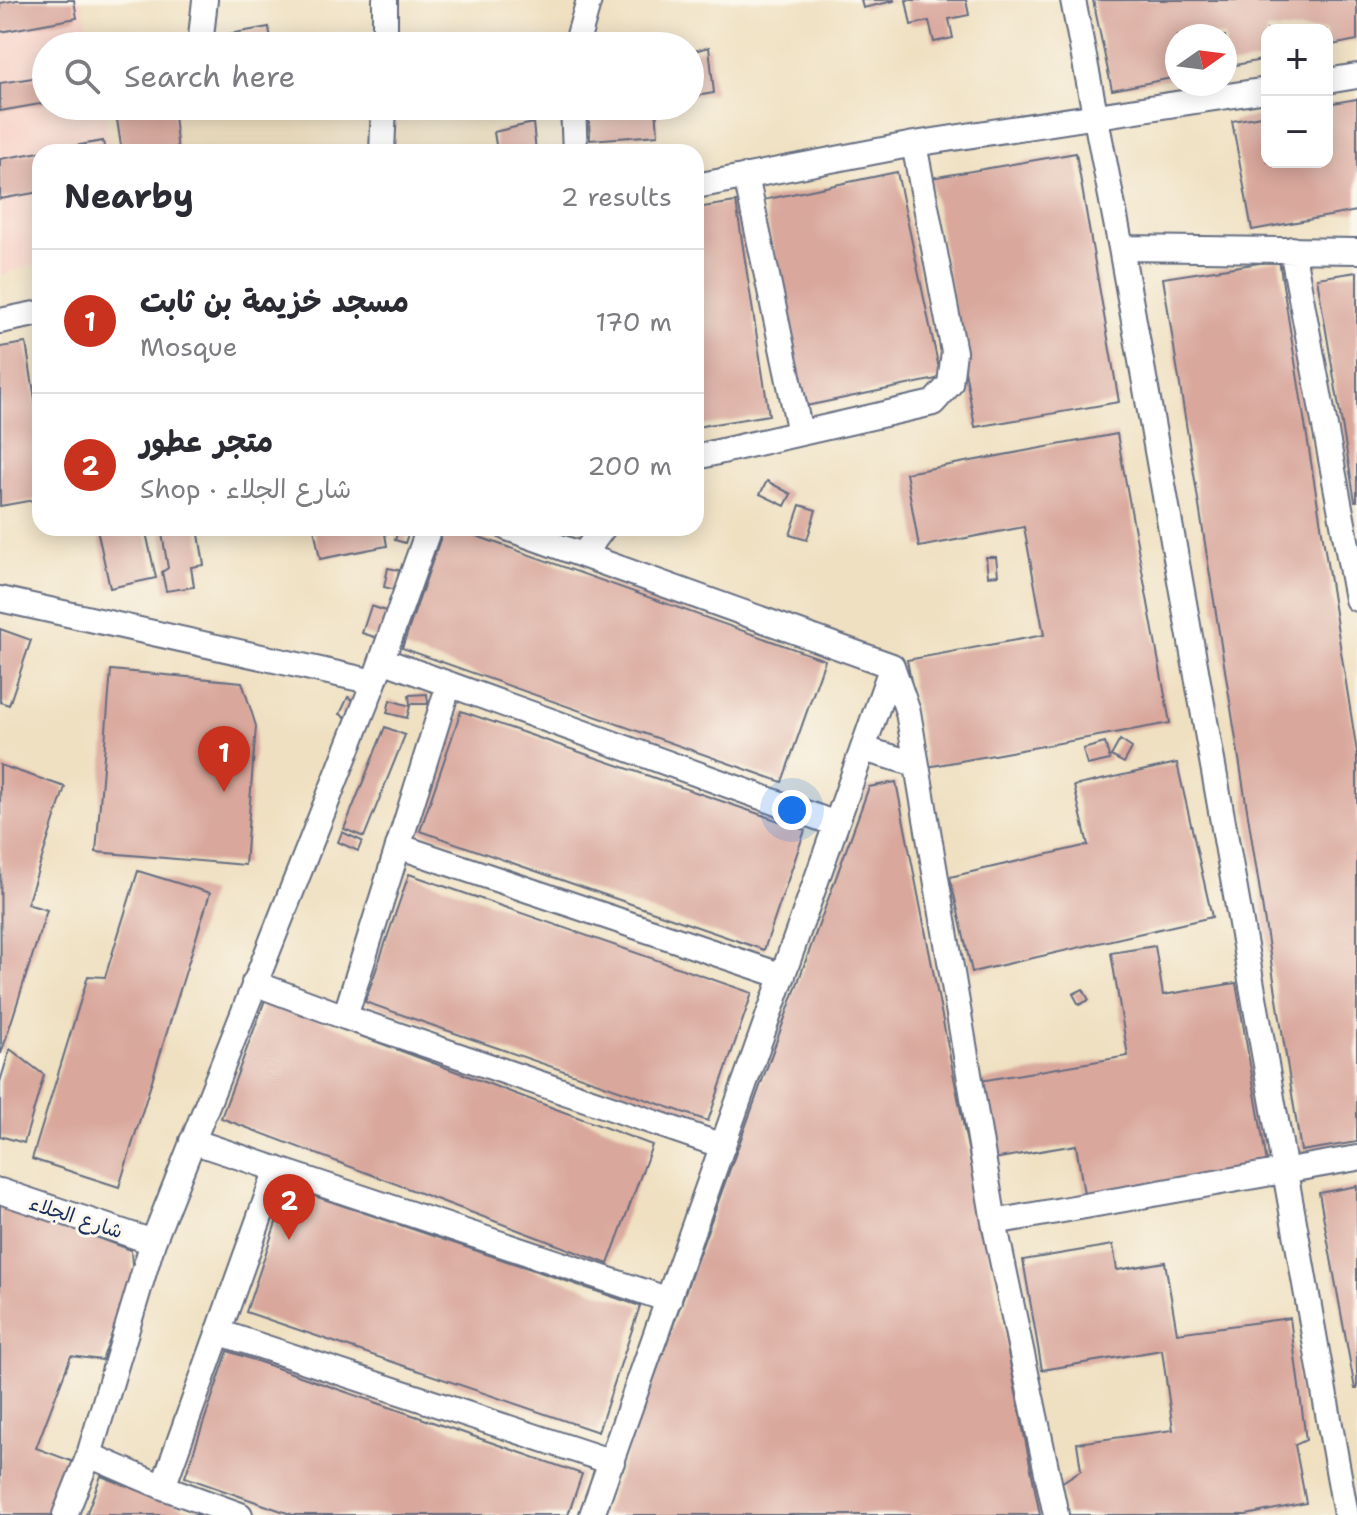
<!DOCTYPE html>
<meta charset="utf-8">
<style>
:root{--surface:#fff;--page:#f2f2f3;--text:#2b2b33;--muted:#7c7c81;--line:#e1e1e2;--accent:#c8321e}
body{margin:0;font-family:"Shantell Sans","Playpen Sans Arabic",sans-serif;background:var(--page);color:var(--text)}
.controls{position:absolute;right:24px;top:24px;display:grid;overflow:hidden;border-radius:16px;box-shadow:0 4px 20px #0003}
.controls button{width:72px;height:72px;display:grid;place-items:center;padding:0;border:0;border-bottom:2px solid var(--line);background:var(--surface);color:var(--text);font:40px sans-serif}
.compass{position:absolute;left:1165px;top:24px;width:72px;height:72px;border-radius:50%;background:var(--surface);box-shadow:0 4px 20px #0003;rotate:76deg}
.you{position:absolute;left:792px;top:810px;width:28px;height:28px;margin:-20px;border:6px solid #fff;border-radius:50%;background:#1a73e8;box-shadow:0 0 0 12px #1a73e833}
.badge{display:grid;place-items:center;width:52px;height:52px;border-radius:50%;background:var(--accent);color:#fff;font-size:26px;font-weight:700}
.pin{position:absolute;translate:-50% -66px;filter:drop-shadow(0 2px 4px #0008)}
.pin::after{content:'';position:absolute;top:42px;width:28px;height:24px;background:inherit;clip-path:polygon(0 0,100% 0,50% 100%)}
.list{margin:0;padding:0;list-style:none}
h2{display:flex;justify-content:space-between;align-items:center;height:104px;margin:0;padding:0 32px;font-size:34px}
h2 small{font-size:26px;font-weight:400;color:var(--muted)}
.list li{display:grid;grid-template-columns:52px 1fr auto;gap:24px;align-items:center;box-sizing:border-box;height:144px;padding:0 32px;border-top:2px solid var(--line)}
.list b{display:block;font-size:30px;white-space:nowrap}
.list p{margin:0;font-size:26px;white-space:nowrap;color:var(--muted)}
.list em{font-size:26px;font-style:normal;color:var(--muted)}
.icon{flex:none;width:44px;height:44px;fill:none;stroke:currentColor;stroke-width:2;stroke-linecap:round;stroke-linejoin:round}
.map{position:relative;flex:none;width:1357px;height:1515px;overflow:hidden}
.search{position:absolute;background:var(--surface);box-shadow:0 4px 20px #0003;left:32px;top:32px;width:672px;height:88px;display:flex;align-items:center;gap:20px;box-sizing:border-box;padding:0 28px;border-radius:44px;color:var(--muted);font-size:30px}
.panel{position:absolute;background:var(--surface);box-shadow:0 4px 20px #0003;left:32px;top:144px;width:672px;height:392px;border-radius:24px}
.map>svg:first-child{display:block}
</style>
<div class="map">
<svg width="1357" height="1515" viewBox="0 0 1357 1515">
<rect width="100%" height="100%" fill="#fbf7ec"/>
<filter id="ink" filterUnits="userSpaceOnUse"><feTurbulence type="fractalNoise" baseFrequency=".0125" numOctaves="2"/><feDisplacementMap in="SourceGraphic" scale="16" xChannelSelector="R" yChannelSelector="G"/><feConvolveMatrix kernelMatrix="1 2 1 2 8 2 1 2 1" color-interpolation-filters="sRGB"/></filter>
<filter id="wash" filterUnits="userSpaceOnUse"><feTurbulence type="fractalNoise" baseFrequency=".006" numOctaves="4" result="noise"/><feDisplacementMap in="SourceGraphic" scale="32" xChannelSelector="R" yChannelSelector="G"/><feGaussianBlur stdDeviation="1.8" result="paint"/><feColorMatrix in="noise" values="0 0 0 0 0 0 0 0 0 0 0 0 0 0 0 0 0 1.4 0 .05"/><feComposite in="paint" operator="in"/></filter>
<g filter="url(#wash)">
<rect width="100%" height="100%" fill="#efe0c1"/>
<!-- built -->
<path fill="#f7d1c8" d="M 0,0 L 82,0 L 91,46 L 46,46 L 46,106 L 103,106 L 112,152 L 40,152 L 40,263 L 0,275 Z"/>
<g id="blocks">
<!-- building -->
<path fill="#d9a79c" d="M 17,0 L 74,0 L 77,18 L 0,32 L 0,3 Z
M 861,0 L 894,0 L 894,1 L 863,8 Z
M 906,0 L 966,0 L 969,15 L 949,19 L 953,38 L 934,42 L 929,21 L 911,25 Z
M 1093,0 L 1357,0 L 1357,40 L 1327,46 L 1327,30 L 1267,30 L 1267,59 L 1225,67 L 1225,36 L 1177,36 L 1177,77 L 1112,90 Z
M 269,27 L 272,46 L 231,46 L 228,34 Z
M 709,47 L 714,93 L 690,97 L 690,52 Z
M 46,76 L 46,103 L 0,111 L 0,83 Z
M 1357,99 L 1357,211 L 1252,230 L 1232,121 L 1267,115 L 1267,162 L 1327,162 L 1327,104 Z
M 173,106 L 178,152 L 122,152 L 115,107 Z
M 588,106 L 656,106 L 658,135 L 590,140 Z
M 533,123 L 536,152 L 497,152 L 494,132 Z
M 103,141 L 105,152 L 51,152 L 51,150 Z
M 40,152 L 40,192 L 0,199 L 0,159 Z
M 1076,153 L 1119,402 L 975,427 L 931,178 Z
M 897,172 L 941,378 L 806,406 L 763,200 Z
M 736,202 L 769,415 L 696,427 L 696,208 Z
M 1279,260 L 1357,752 L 1357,1142 L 1301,1151 L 1163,278 Z
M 1357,272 L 1357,501 L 1355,501 L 1317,278 Z
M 26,343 L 40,430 L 40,499 L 0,506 L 0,347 Z
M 1117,434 L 1170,723 L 927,767 L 907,660 L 1044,635 L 1024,527 L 919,547 L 906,473 Z
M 767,481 L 791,494 L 785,506 L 760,494 Z
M 800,505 L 816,510 L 807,540 L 790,535 Z
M 104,528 L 145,528 L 156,578 L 110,588 L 97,529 Z
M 161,528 L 198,528 L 204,565 L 191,567 L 194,587 L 166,591 L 162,572 L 168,568 Z
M 314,528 L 384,528 L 387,546 L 320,559 Z
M 399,528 L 410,528 L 405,543 L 395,540 Z
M 444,528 L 454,528 L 825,660 L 782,782 L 402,648 Z
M 986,557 L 996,557 L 998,575 L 988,576 Z
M 388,568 L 399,570 L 396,590 L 384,587 Z
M 371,606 L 389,612 L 381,639 L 362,633 Z
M 0,629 L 31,640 L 9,705 L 0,702 Z
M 111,670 L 242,682 L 256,726 L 245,865 L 96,852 Z
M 427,694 L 428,704 L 410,704 L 409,695 Z
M 348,697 L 359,703 L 351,720 L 340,714 Z
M 390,700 L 410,706 L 407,718 L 387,713 Z
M 461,711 L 805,830 L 764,950 L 420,831 Z
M 385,727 L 405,735 L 364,837 L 344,829 Z
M 1120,740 L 1132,748 L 1124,763 L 1111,756 Z
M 1105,743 L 1110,760 L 1087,765 L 1083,749 Z
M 1177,763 L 1212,917 L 972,972 L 950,877 L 1088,845 L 1074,786 Z
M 0,765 L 65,787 L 27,904 L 47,910 L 1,1054 Z
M 896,782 L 1040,1515 L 604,1515 L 869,787 Z
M 342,832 L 362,841 L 358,851 L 338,842 Z
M 138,871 L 210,893 L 119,1187 L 32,1159 L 88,976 L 105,977 Z
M 409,874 L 752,993 L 708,1121 L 365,1002 Z
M 1155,946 L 1163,995 L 1236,983 L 1268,1169 L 1085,1200 L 1076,1145 L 993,1159 L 980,1081 L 1128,1056 L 1111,953 Z
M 1083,989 L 1089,1000 L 1079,1005 L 1073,994 Z
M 265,1000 L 652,1145 L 608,1264 L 221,1118 Z
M 10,1049 L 44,1075 L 24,1143 L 0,1136 L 0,1082 Z
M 1357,1186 L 1357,1389 L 1355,1389 L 1319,1193 Z
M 288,1187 L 640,1306 L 598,1432 L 246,1312 Z
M 0,1201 L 131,1250 L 133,1279 L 102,1360 L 71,1356 L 36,1448 L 82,1465 L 64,1515 L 0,1515 Z
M 1113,1245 L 1117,1270 L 1165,1262 L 1177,1333 L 1290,1318 L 1306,1440 L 1295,1445 L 1306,1503 L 1246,1515 L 1067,1515 L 1061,1483 L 1081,1470 L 1077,1443 L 1173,1430 L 1162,1350 L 1042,1370 L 1023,1260 Z
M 228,1351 L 582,1474 L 568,1515 L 293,1515 L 185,1477 Z
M 101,1476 L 203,1515 L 86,1515 Z"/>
</g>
</g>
<g filter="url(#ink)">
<use href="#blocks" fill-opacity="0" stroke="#656d81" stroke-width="2"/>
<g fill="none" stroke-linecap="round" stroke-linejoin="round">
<!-- street casing -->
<g stroke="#656d81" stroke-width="28">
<path id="street" d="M 1073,0 L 1121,248 L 1346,1515
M 200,46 L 205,0
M 385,46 L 385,0
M 576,46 L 589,0
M 1327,81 L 1357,76
M 573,106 L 575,152
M 382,152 L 384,106
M 746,176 L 800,433
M 696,186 L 914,144 L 1267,90
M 1121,248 L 1357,251
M 1292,249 L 1357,599
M 0,321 L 40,313
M 696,457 L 933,403 L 950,384 L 954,352 L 914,144
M 507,528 L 892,666 L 908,712 L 994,1222 L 1056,1515
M 583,555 L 603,528
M 0,599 L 374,682
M 382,660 L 836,824
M 863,749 L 916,764
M 398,846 L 783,976
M 254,983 L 345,1017 L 723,1146
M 345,1017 L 449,684
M 192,1141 L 669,1300
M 0,1191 L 153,1242
M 994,1222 L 1357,1158
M 218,1332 L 612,1462
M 89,1455 L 163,1487 L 240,1515
M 163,1487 L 277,1169
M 65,1515 L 89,1455 L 153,1242 L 374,682 L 429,528
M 592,1515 L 892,666"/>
</g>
<!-- street -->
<use href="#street" stroke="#fff" stroke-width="24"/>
</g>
</g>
<g text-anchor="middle" stroke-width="6" stroke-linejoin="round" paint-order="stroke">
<!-- street labels -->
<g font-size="20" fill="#1b2f5e" stroke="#fbf7ec">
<text transform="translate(76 1217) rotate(18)" y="7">شارع الجلاء</text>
</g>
</g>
</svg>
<div class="controls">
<button>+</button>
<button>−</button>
</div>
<svg class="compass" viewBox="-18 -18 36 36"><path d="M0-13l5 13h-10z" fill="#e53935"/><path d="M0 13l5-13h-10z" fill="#7c7c81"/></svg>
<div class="you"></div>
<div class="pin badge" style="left:224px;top:792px">1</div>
<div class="pin badge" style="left:289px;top:1240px">2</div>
<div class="search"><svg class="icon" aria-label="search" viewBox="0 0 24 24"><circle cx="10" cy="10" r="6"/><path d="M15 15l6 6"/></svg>Search here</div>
<section class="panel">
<h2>Nearby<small>2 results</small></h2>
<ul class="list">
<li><span class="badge">1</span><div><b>مسجد خزيمة بن ثابت</b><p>Mosque</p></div><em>170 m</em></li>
<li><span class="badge">2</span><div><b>متجر عطور</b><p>Shop · شارع الجلاء</p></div><em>200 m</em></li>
</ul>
</section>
</div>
